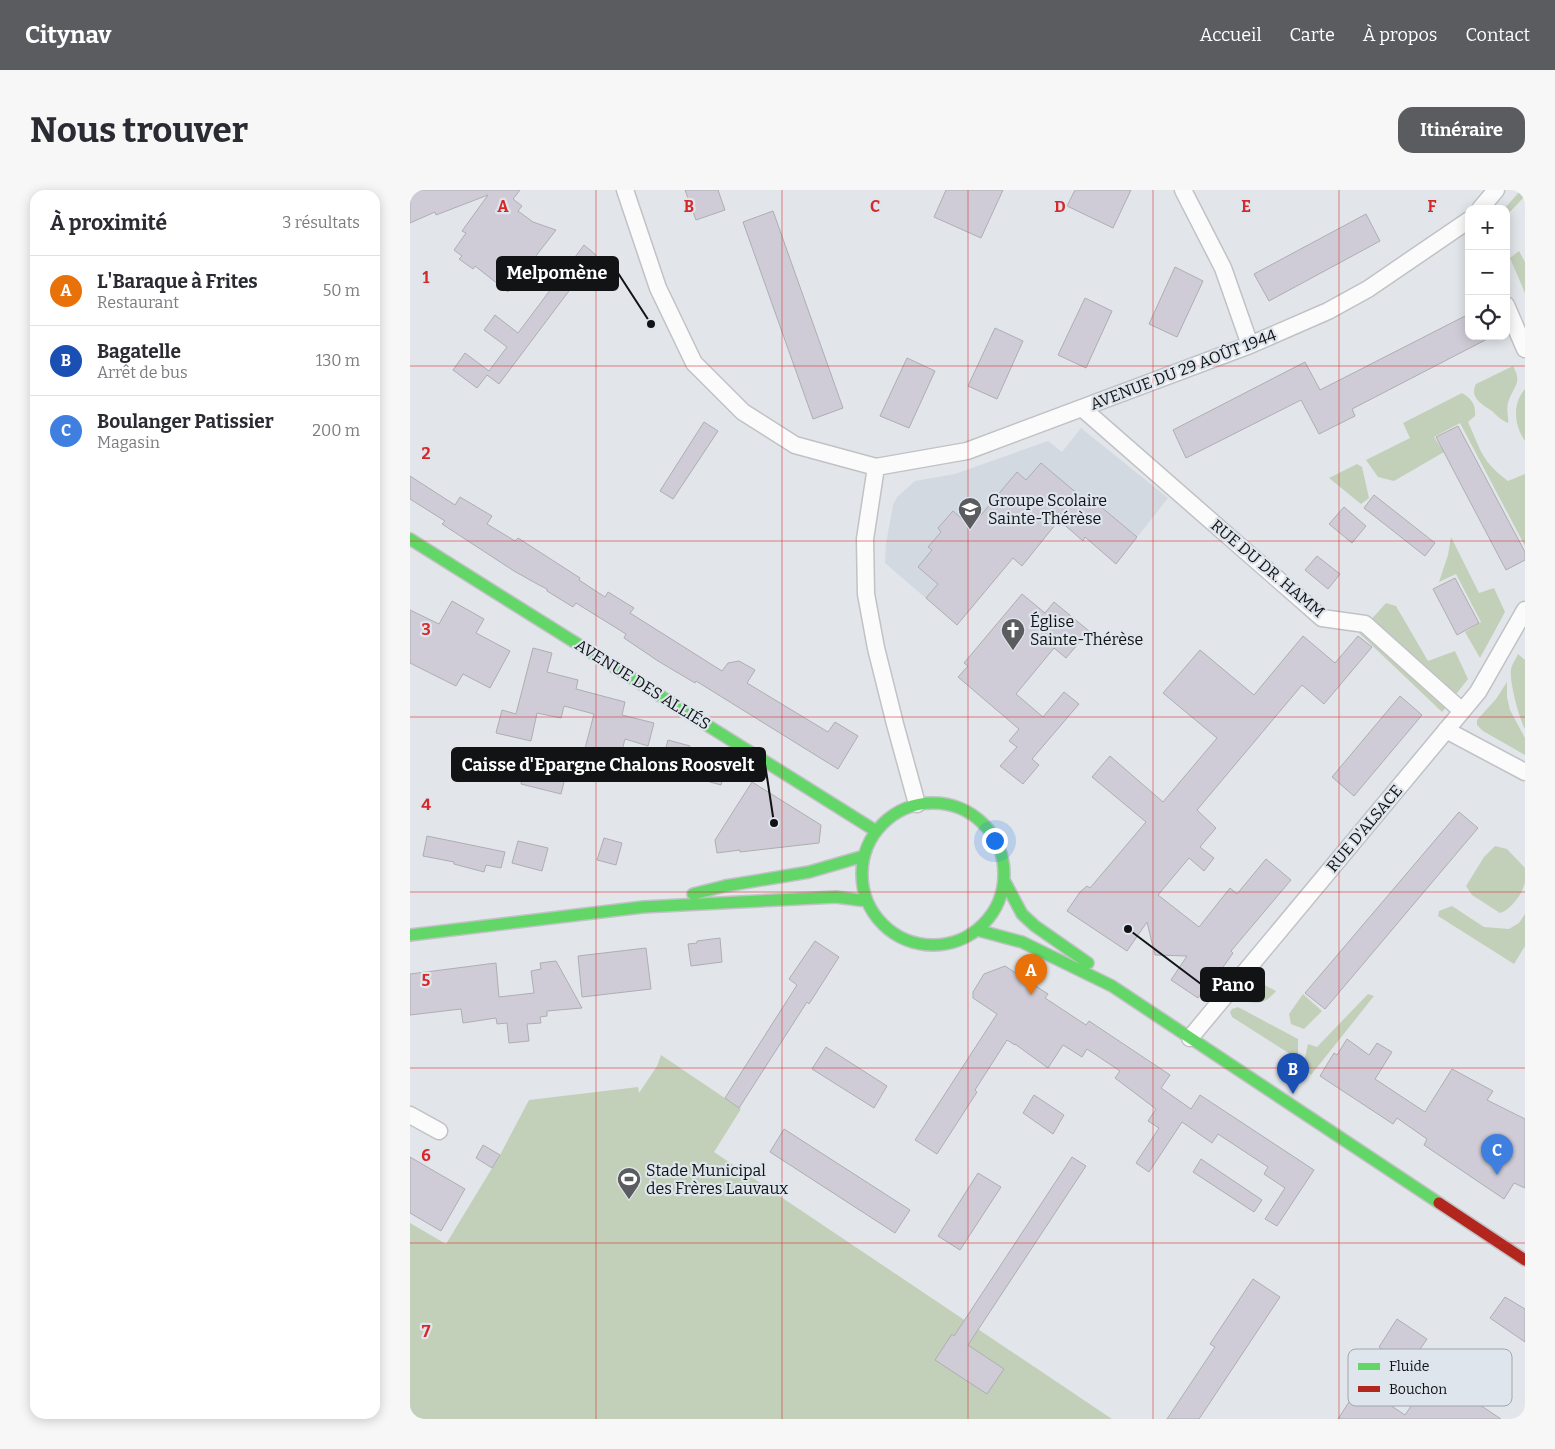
<!DOCTYPE html>
<html lang="fr">
<meta charset="utf-8">
<style>
:root{--surface:#fff;--page:#f7f7f7;--text:#2b2b33;--muted:#7c7c81;--line:#e1e1e2;--accent:#5a5c5f}
body{margin:0;font-family:Bitter,serif;background:var(--page);color:var(--text)}
.controls{position:absolute;right:15px;top:15px;display:grid;overflow:hidden;border-radius:10px;box-shadow:0 2px 12px #0003}
.controls button{width:45px;height:45px;display:grid;place-items:center;padding:0;border:0;border-bottom:1px solid var(--line);background:var(--surface);color:var(--text);font:25px sans-serif}
.you{position:absolute;left:584px;top:650px;width:18px;height:18px;margin:-12px;border:4px solid #fff;border-radius:50%;background:#1a73e8;box-shadow:0 0 0 8px #1a73e833}
.badge{display:grid;place-items:center;width:32px;height:32px;border-radius:50%;background:var(--accent);color:#fff;font-size:16px;font-weight:700}
.pin{position:absolute;translate:-50% -41px;filter:drop-shadow(0 1px 2px #0008)}
.pin::after{content:'';position:absolute;top:26px;width:18px;height:15px;background:inherit;clip-path:polygon(0 0,100% 0,50% 100%)}
.list{margin:0;padding:0;list-style:none}
h2{display:flex;justify-content:space-between;align-items:center;height:65px;margin:0;padding:0 20px;font-size:21px}
h2 small{font-size:16px;font-weight:400;color:var(--muted)}
.list li{display:grid;grid-template-columns:32px 1fr auto;gap:15px;align-items:center;box-sizing:border-box;height:70px;padding:0 20px;border-top:1px solid var(--line)}
.list b{display:block;font-size:19px;white-space:nowrap}
.list p{margin:0;font-size:16px;white-space:nowrap;color:var(--muted)}
.list em{font-size:16px;font-style:normal;color:var(--muted)}
.icon{flex:none;width:28px;height:28px;fill:none;stroke:currentColor;stroke-width:2;stroke-linecap:round;stroke-linejoin:round}
.map{position:relative;flex:none;width:1115px;height:1229px;overflow:hidden;border-radius:15px}
header{display:flex;align-items:center;gap:30px;box-sizing:border-box;height:70px;padding:0 25px;background:var(--accent);color:#fff}
header strong{font-size:24px}
nav{display:flex;gap:28px;margin-inline-start:auto;font-size:18px}
.intro{display:flex;align-items:center;justify-content:space-between;box-sizing:border-box;height:120px;padding:0 30px}
h1{margin:0;font-size:35px}
.button{padding:12px 22px;border-radius:15px;background:var(--accent);color:#fff;font-size:18px;font-weight:700}
main{display:flex;gap:30px;padding:0 30px}
aside{flex:1;background:var(--surface);border-radius:15px;box-shadow:0 2px 12px #0003}
.map>svg:first-child{display:block}
</style>
<header>
<strong>Citynav</strong>
<nav><a>Accueil</a><a>Carte</a><a>À propos</a><a>Contact</a></nav>
</header>
<div class="intro"><h1>Nous trouver</h1><a class="button">Itinéraire</a></div>
<main>
<aside>
<h2>À proximité<small>3 résultats</small></h2>
<ul class="list">
<li><span class="badge" style="background:#e8710a">A</span><div><b>L'Baraque à Frites</b><p>Restaurant</p></div><em>50 m</em></li>
<li><span class="badge" style="background:#1a4fb4">B</span><div><b>Bagatelle</b><p>Arrêt de bus</p></div><em>130 m</em></li>
<li><span class="badge" style="background:#3f7fe0">C</span><div><b>Boulanger Patissier</b><p>Magasin</p></div><em>200 m</em></li>
</ul>
</aside>
<div class="map">
<svg width="1115" height="1229" viewBox="0 0 1115 1229">
<rect width="100%" height="100%" fill="#e2e5e9"/>
<!-- built -->
<path fill="#d2d9e1" d="M 671,238 L 758,308 L 706,374 L 675,347 L 673,351 L 649,330 L 612,376 L 602,368 L 547,435 L 475,373 L 476,354 L 483,315 L 487,307 L 505,291 L 545,284 L 638,251 L 652,262 Z"/>
<!-- green -->
<path fill="#c3d0b9" d="M 1111,0 L 1115,0 L 1115,6 L 1096,26 L 1096,19 L 1094,19 Z
M 1109,61 L 1115,72 L 1115,103 L 1100,68 Z
M 1103,176 C 1113,194 1103,196 1098,213 C 1096,221 1099,227 1098,233 C 1091,230 1087,226 1082,221 C 1072,214 1059,208 1066,194 Z
M 1115,199 L 1115,251 C 1104,235 1102,214 1115,199 Z
M 1052,203 C 1062,209 1066,215 1065,226 L 1058,232 C 1071,260 1071,271 1098,291 L 1115,284 L 1115,356 L 1050,233 L 1024,247 L 1034,262 L 984,291 L 968,287 L 956,270 L 1000,248 L 993,233 Z
M 947,274 L 952,277 L 959,308 L 951,314 L 919,288 Z
M 1041,347 L 1069,403 L 1084,398 L 1095,422 L 1070,468 L 1055,442 L 1071,432 L 1046,384 L 1029,392 L 1038,365 Z
M 976,413 L 986,416 L 1018,471 L 1045,461 L 1058,489 L 1032,522 L 949,443 Z
M 1108,464 L 1115,470 L 1115,539 C 1109,528 1099,491 1101,479 C 1102,474 1106,469 1108,464 Z
M 1097,492 L 1097,507 L 1100,520 L 1115,548 L 1115,565 L 1073,541 L 1067,535 L 1067,530 L 1086,509 Z
M 1085,656 L 1097,659 L 1115,678 C 1115,682 1115,686 1115,691 C 1114,702 1101,720 1090,723 L 1062,705 L 1056,696 L 1074,667 Z
M 1042,716 L 1074,737 L 1099,739 L 1109,733 L 1115,724 L 1115,756 L 1104,774 L 1028,726 L 1029,721 Z
M 847,791 L 866,801 C 855,814 849,814 833,811 Z
M 893,804 L 912,821 L 894,839 L 881,834 L 879,824 Z
M 958,804 L 964,806 L 901,885 L 893,876 L 898,854 L 907,857 Z
M 828,817 L 888,849 L 888,869 L 822,827 L 820,822 L 822,819 Z
M 251,865 L 331,919 L 304,962 L 702,1229 L 0,1229 L 0,1033 L 36,1054 L 90,965 L 119,910 L 228,897 L 229,903 L 247,876 Z"/>
<!-- building -->
<path fill="#cfccd7" stroke="#adaeb1" d="M 0,0 L 110,0 L 103,9 L 112,16 L 108,21 L 123,32 L 146,40 L 98,102 L 65,76 L 63,79 L 49,69 L 52,66 L 44,60 L 56,43 L 52,41 L 78,5 L 26,25 L 25,22 L 0,33 Z
M 275,0 L 308,0 L 315,20 L 286,30 Z
M 536,0 L 593,0 L 571,48 L 524,27 Z
M 665,0 L 721,0 L 703,38 L 657,16 Z
M 363,21 L 433,218 L 403,229 L 333,32 Z
M 956,24 L 970,51 L 859,111 L 844,84 Z
M 174,55 L 186,65 L 89,194 L 77,185 L 67,198 L 43,180 L 55,163 L 79,181 L 97,157 L 74,140 L 85,125 L 108,143 Z
M 765,77 L 793,91 L 767,147 L 739,134 Z
M 675,108 L 702,121 L 676,178 L 648,165 Z
M 1059,124 L 1059,146 L 1083,146 L 942,219 L 945,226 L 909,244 L 891,210 L 776,268 L 763,240 L 895,172 L 910,200 Z
M 585,138 L 613,151 L 587,209 L 558,196 Z
M 497,168 L 525,181 L 499,238 L 470,226 Z
M 294,232 L 308,241 L 263,309 L 250,301 Z
M 1048,236 L 1115,362 L 1115,370 L 1096,380 L 1026,247 Z
M 631,273 L 675,310 L 678,306 L 727,347 L 706,374 L 675,347 L 673,351 L 649,330 L 612,376 L 603,368 L 547,435 L 516,408 L 528,394 L 508,377 L 522,360 L 518,357 L 531,342 L 528,338 L 543,321 L 561,337 L 607,282 L 616,290 Z
M 0,286 L 45,315 L 50,307 L 82,326 L 77,334 L 105,351 L 108,348 L 170,388 L 169,390 L 195,407 L 198,402 L 224,418 L 220,423 L 312,481 L 318,473 L 329,471 L 345,480 L 337,493 L 418,542 L 425,532 L 448,546 L 428,579 L 286,491 L 285,493 L 248,471 L 214,448 L 216,444 L 166,413 L 163,417 L 137,401 L 137,399 L 129,395 L 104,381 L 32,334 L 35,331 L 0,309 Z
M 964,305 L 1025,353 L 1015,366 L 954,318 Z
M 934,317 L 956,336 L 942,353 L 919,334 Z
M 907,366 L 930,384 L 918,399 L 895,380 Z
M 1045,388 L 1069,433 L 1047,445 L 1023,399 Z
M 612,404 L 635,423 L 644,412 L 679,441 L 656,468 L 644,458 L 606,504 L 633,527 L 654,502 L 669,514 L 622,569 L 629,575 L 613,594 L 590,576 L 607,557 L 599,551 L 609,539 L 548,487 L 558,476 L 554,473 Z
M 42,411 L 74,429 L 66,443 L 100,461 L 80,498 L 53,484 L 46,496 L 0,473 L 0,420 L 29,434 Z
M 893,446 L 925,473 L 948,446 L 962,457 L 914,514 L 892,495 L 787,620 L 806,638 L 790,657 L 804,668 L 794,681 L 779,668 L 748,705 L 789,737 L 820,698 L 827,704 L 856,669 L 881,690 L 821,761 L 823,763 L 804,790 L 801,789 L 788,808 L 761,790 L 777,766 L 745,765 L 737,732 L 717,761 L 657,721 L 670,702 L 677,696 L 680,698 L 736,632 L 682,587 L 700,566 L 753,612 L 807,548 L 753,503 L 790,460 L 844,505 Z
M 123,458 L 142,463 L 137,482 L 168,490 L 166,499 L 215,512 L 212,525 L 244,533 L 238,556 L 215,549 L 206,583 L 171,574 L 184,524 L 154,516 L 151,528 L 127,523 L 121,551 L 86,543 L 92,520 L 106,524 Z
M 990,506 L 1012,525 L 944,606 L 922,587 Z
M 258,550 L 280,556 L 278,562 L 317,573 L 311,595 L 264,582 L 266,576 L 252,572 Z
M 114,578 L 155,588 L 151,604 L 111,594 Z
M 342,592 L 411,635 L 409,653 L 330,662 L 330,660 L 307,663 L 305,650 Z
M 1049,622 L 1068,638 L 915,819 L 895,803 Z
M 17,646 L 95,662 L 91,678 L 76,675 L 74,682 L 44,674 L 44,672 L 13,666 Z
M 194,648 L 212,653 L 206,675 L 187,670 Z
M 108,651 L 138,658 L 132,681 L 102,673 Z
M 310,748 L 312,772 L 281,776 L 278,754 L 287,753 L 287,751 Z
M 405,751 L 429,767 L 399,814 L 397,812 L 329,918 L 315,908 L 387,795 L 379,789 Z
M 236,758 L 241,799 L 172,807 L 168,766 Z
M 146,771 L 172,818 L 137,821 L 137,826 L 130,827 L 131,833 L 117,834 L 119,851 L 99,853 L 97,833 L 87,834 L 86,828 L 53,833 L 51,819 L 0,825 L 0,784 L 86,773 L 89,807 L 124,803 L 121,781 L 131,779 L 130,773 Z
M 595,776 L 638,804 L 635,808 L 676,835 L 679,831 L 760,885 L 751,898 L 781,919 L 790,905 L 904,980 L 867,1036 L 855,1029 L 875,998 L 854,984 L 858,977 L 808,944 L 802,953 L 772,932 L 739,982 L 726,973 L 749,938 L 738,931 L 746,919 L 705,888 L 710,881 L 677,859 L 672,867 L 653,855 L 638,878 L 605,854 L 605,855 L 597,850 L 565,900 L 567,902 L 527,964 L 505,950 L 587,824 L 563,808 L 563,802 L 574,784 Z
M 937,849 L 959,865 L 967,853 L 982,862 L 965,889 L 1015,922 L 1042,879 L 1083,901 L 1077,910 L 1115,929 L 1115,998 L 1104,993 L 1094,1009 L 1014,955 L 1017,949 L 987,928 L 983,934 L 910,886 L 924,863 L 927,865 Z
M 416,857 L 477,896 L 464,918 L 402,879 Z
M 624,905 L 654,925 L 643,944 L 613,923 Z
M 374,939 L 500,1020 L 485,1043 L 360,962 Z
M 73,955 L 90,965 L 82,978 L 66,968 Z
M 0,967 L 55,999 L 31,1041 L 0,1023 Z
M 662,967 L 676,976 L 558,1155 L 594,1179 L 577,1204 L 525,1170 L 542,1144 L 544,1146 Z
M 791,969 L 852,1010 L 844,1022 L 783,982 Z
M 568,983 L 591,997 L 550,1060 L 528,1046 Z
M 843,1089 L 870,1107 L 789,1229 L 757,1229 L 805,1157 L 800,1154 Z
M 1095,1107 L 1115,1119 L 1115,1152 L 1080,1128 Z
M 987,1129 L 1017,1149 L 998,1177 L 969,1157 Z
M 1059,1179 L 1072,1187 L 1058,1207 L 1091,1229 L 928,1229 L 950,1195 L 995,1225 L 1018,1191 L 1041,1206 Z"/>
<g fill="none" stroke-linecap="round" stroke-linejoin="round">
<!-- street casing -->
<g stroke="#c0c2c5" stroke-width="19">
<path id="street" d="M 215,0 L 248,98 L 284,173 L 333,222 L 385,255 L 466,277 L 557,261 L 840,155 L 918,121 L 958,99 L 1059,30
M 773,0 L 813,78 L 840,155
M 1070,19 L 1086,0
M 1096,115 L 1115,159
M 672,218 L 912,428 L 955,434 L 1052,521
M 466,277 L 455,349 L 456,404 L 466,458 L 485,534 L 507,614
M 1036,540 L 1115,582
M 780,848 L 1068,502 L 1115,420
M 0,925 L 29,941"/>
</g>
<!-- fast casing -->
<g stroke="#c0c2c5" stroke-width="14">
<path id="fast" d="M 0,349 L 466,641
M452 684a71 71 0 1 1 142 0a71 71 0 1 1-142 0Z
M 594,690 L 612,724 L 625,736 L 678,773
M 283,704 L 315,696 L 399,682 L 454,666
M 567,740 L 612,752 L 702,796 L 1029,1013
M 0,745 L 233,717 L 426,707 L 457,711"/>
</g>
<!-- jam casing -->
<g stroke="#c0c2c5" stroke-width="14">
<path id="jam" d="M 1029,1013 L 1115,1070"/>
</g>
<!-- street -->
<use href="#street" stroke="#fbfbfc" stroke-width="16"/>
<!-- fast -->
<use href="#fast" stroke="#63d668" stroke-width="11"/>
<!-- jam -->
<use href="#jam" stroke="#b3261e" stroke-width="11"/>
</g>
<!-- grid -->
<path fill="none" stroke="#d62828" stroke-width="1" stroke-opacity="0.55" d="M 186,0 L 186,1229M 372,0 L 372,1229M 558,0 L 558,1229M 743,0 L 743,1229M 929,0 L 929,1229M 0,176 L 1115,176M 0,351 L 1115,351M 0,527 L 1115,527M 0,702 L 1115,702M 0,878 L 1115,878M 0,1053 L 1115,1053"/>
<!-- icons -->
<defs>
<g id="school-pin" transform="scale(1.25)"><path d="M0 17L-7.5 6A9.5 9.5 0 1 1 7.5 6Z" fill="#5a5c5f" stroke="#dfe5ec"/><path d="M0-5L7-2L0 1L-7-2ZM-4 1L0 2.5L4 1V4Q0 6-4 4Z" fill="#fff"/></g>
<g id="church-pin" transform="scale(1.25)"><path d="M0 17L-7.5 6A9.5 9.5 0 1 1 7.5 6Z" fill="#5a5c5f" stroke="#dfe5ec"/><path d="M-1.2-6h2.4v3.5h3.3v2.4h-3.3V6h-2.4V-.1h-3.3v-2.4h3.3Z" fill="#fff"/></g>
<g id="stadium-pin" transform="scale(1.25)"><path d="M0 17L-7.5 6A9.5 9.5 0 1 1 7.5 6Z" fill="#5a5c5f" stroke="#dfe5ec"/><path d="M0-5a6.5 5 0 1 0 0 10a6.5 5 0 1 0 0-10ZM-3.5-1.8h7v3.6h-7Z" fill="#fff"/></g>
</defs>
<g fill-rule="evenodd">
<use href="#school-pin" x="560" y="319"/>
<use href="#church-pin" x="603" y="440"/>
<use href="#stadium-pin" x="219" y="989"/>
</g>
<g text-anchor="middle" stroke-width="4.5" stroke-linejoin="round" paint-order="stroke">
<!-- street labels -->
<g font-size="16" fill="#111315" stroke="#dfe5ec">
<text transform="translate(773 179) rotate(-21)" y="6">AVENUE DU 29 AOÛT 1944</text>
<text transform="translate(858 378) rotate(40)" y="6">RUE DU DR. HAMM</text>
<text transform="translate(233 494) rotate(32)" y="6">AVENUE DES ALLIÉS</text>
<text transform="translate(954 638) rotate(-50)" y="6">RUE D'ALSACE</text>
</g>
<!-- poi labels -->
<g font-size="16" fill="#111315" stroke="#dfe5ec" text-anchor="start">
<text x="578" y="316">Groupe Scolaire<tspan x="578" dy="18">Sainte-Thérèse</tspan></text>
<text x="620" y="437">Église<tspan x="620" dy="18">Sainte-Thérèse</tspan></text>
<text x="236" y="986">Stade Municipal<tspan x="236" dy="18">des Frères Lauvaux</tspan></text>
</g>
</g>
<!-- legend -->
<rect x="938" y="1159" width="164" height="57" rx="8" fill="#dfe5ec" stroke="#a1a6ac" stroke-width="1"/>
<rect x="948" y="1173" width="22" height="7" fill="#63d668"/>
<rect x="948" y="1196" width="22" height="6" fill="#b3261e"/>
<g font-size="14" fill="#111315">
<text x="979" y="1181">Fluide</text>
<text x="979" y="1204">Bouchon</text>
</g>
<g font-size="16" text-anchor="middle" font-weight="bold" fill="#d62828" stroke="#dfe5ec" stroke-width="4.5" stroke-linejoin="round" paint-order="stroke">
<text x="93" y="22">A</text>
<text x="279" y="22">B</text>
<text x="465" y="22">C</text>
<text x="650" y="22">D</text>
<text x="836" y="22">E</text>
<text x="1022" y="22">F</text>
<text x="16" y="93">1</text>
<text x="16" y="269">2</text>
<text x="16" y="445">3</text>
<text x="16" y="620">4</text>
<text x="16" y="796">5</text>
<text x="16" y="971">6</text>
<text x="16" y="1147">7</text>
</g>
<!-- callouts -->
<path fill="none" stroke="#111315" stroke-width="2" d="M241 134L208 83M364 633L355 574M718 739L791 794"/>
<g fill="#111315" stroke="#dfe5ec" stroke-width="2">
<circle cx="241" cy="134" r="5"/>
<circle cx="364" cy="633" r="5"/>
<circle cx="718" cy="739" r="5"/>
</g>
<g fill="#111315" stroke="#111315" stroke-width="2">
<rect x="87" y="67" width="121" height="33" rx="5"/>
<rect x="42" y="558" width="313" height="33" rx="5"/>
<rect x="791" y="778" width="63" height="33" rx="5"/>
</g>
<g font-size="18" text-anchor="middle" font-weight="bold" fill="#fff">
<text x="147" y="89">Melpomène</text>
<text x="198" y="581">Caisse d'Epargne Chalons Roosvelt</text>
<text x="823" y="801">Pano</text>
</g>
</svg>
<div class="controls">
<button>+</button>
<button>−</button>
<button><svg class="icon" aria-label="locate" viewBox="0 0 24 24"><circle cx="12" cy="12" r="6"/><path d="M12 2v4M12 18v4M2 12h4M18 12h4"/></svg></button>
</div>
<div class="you"></div>
<div class="pin badge" style="left:621px;top:805px;background:#e8710a">A</div>
<div class="pin badge" style="left:883px;top:904px;background:#1a4fb4">B</div>
<div class="pin badge" style="left:1087px;top:985px;background:#3f7fe0">C</div>
</div>
</main>
